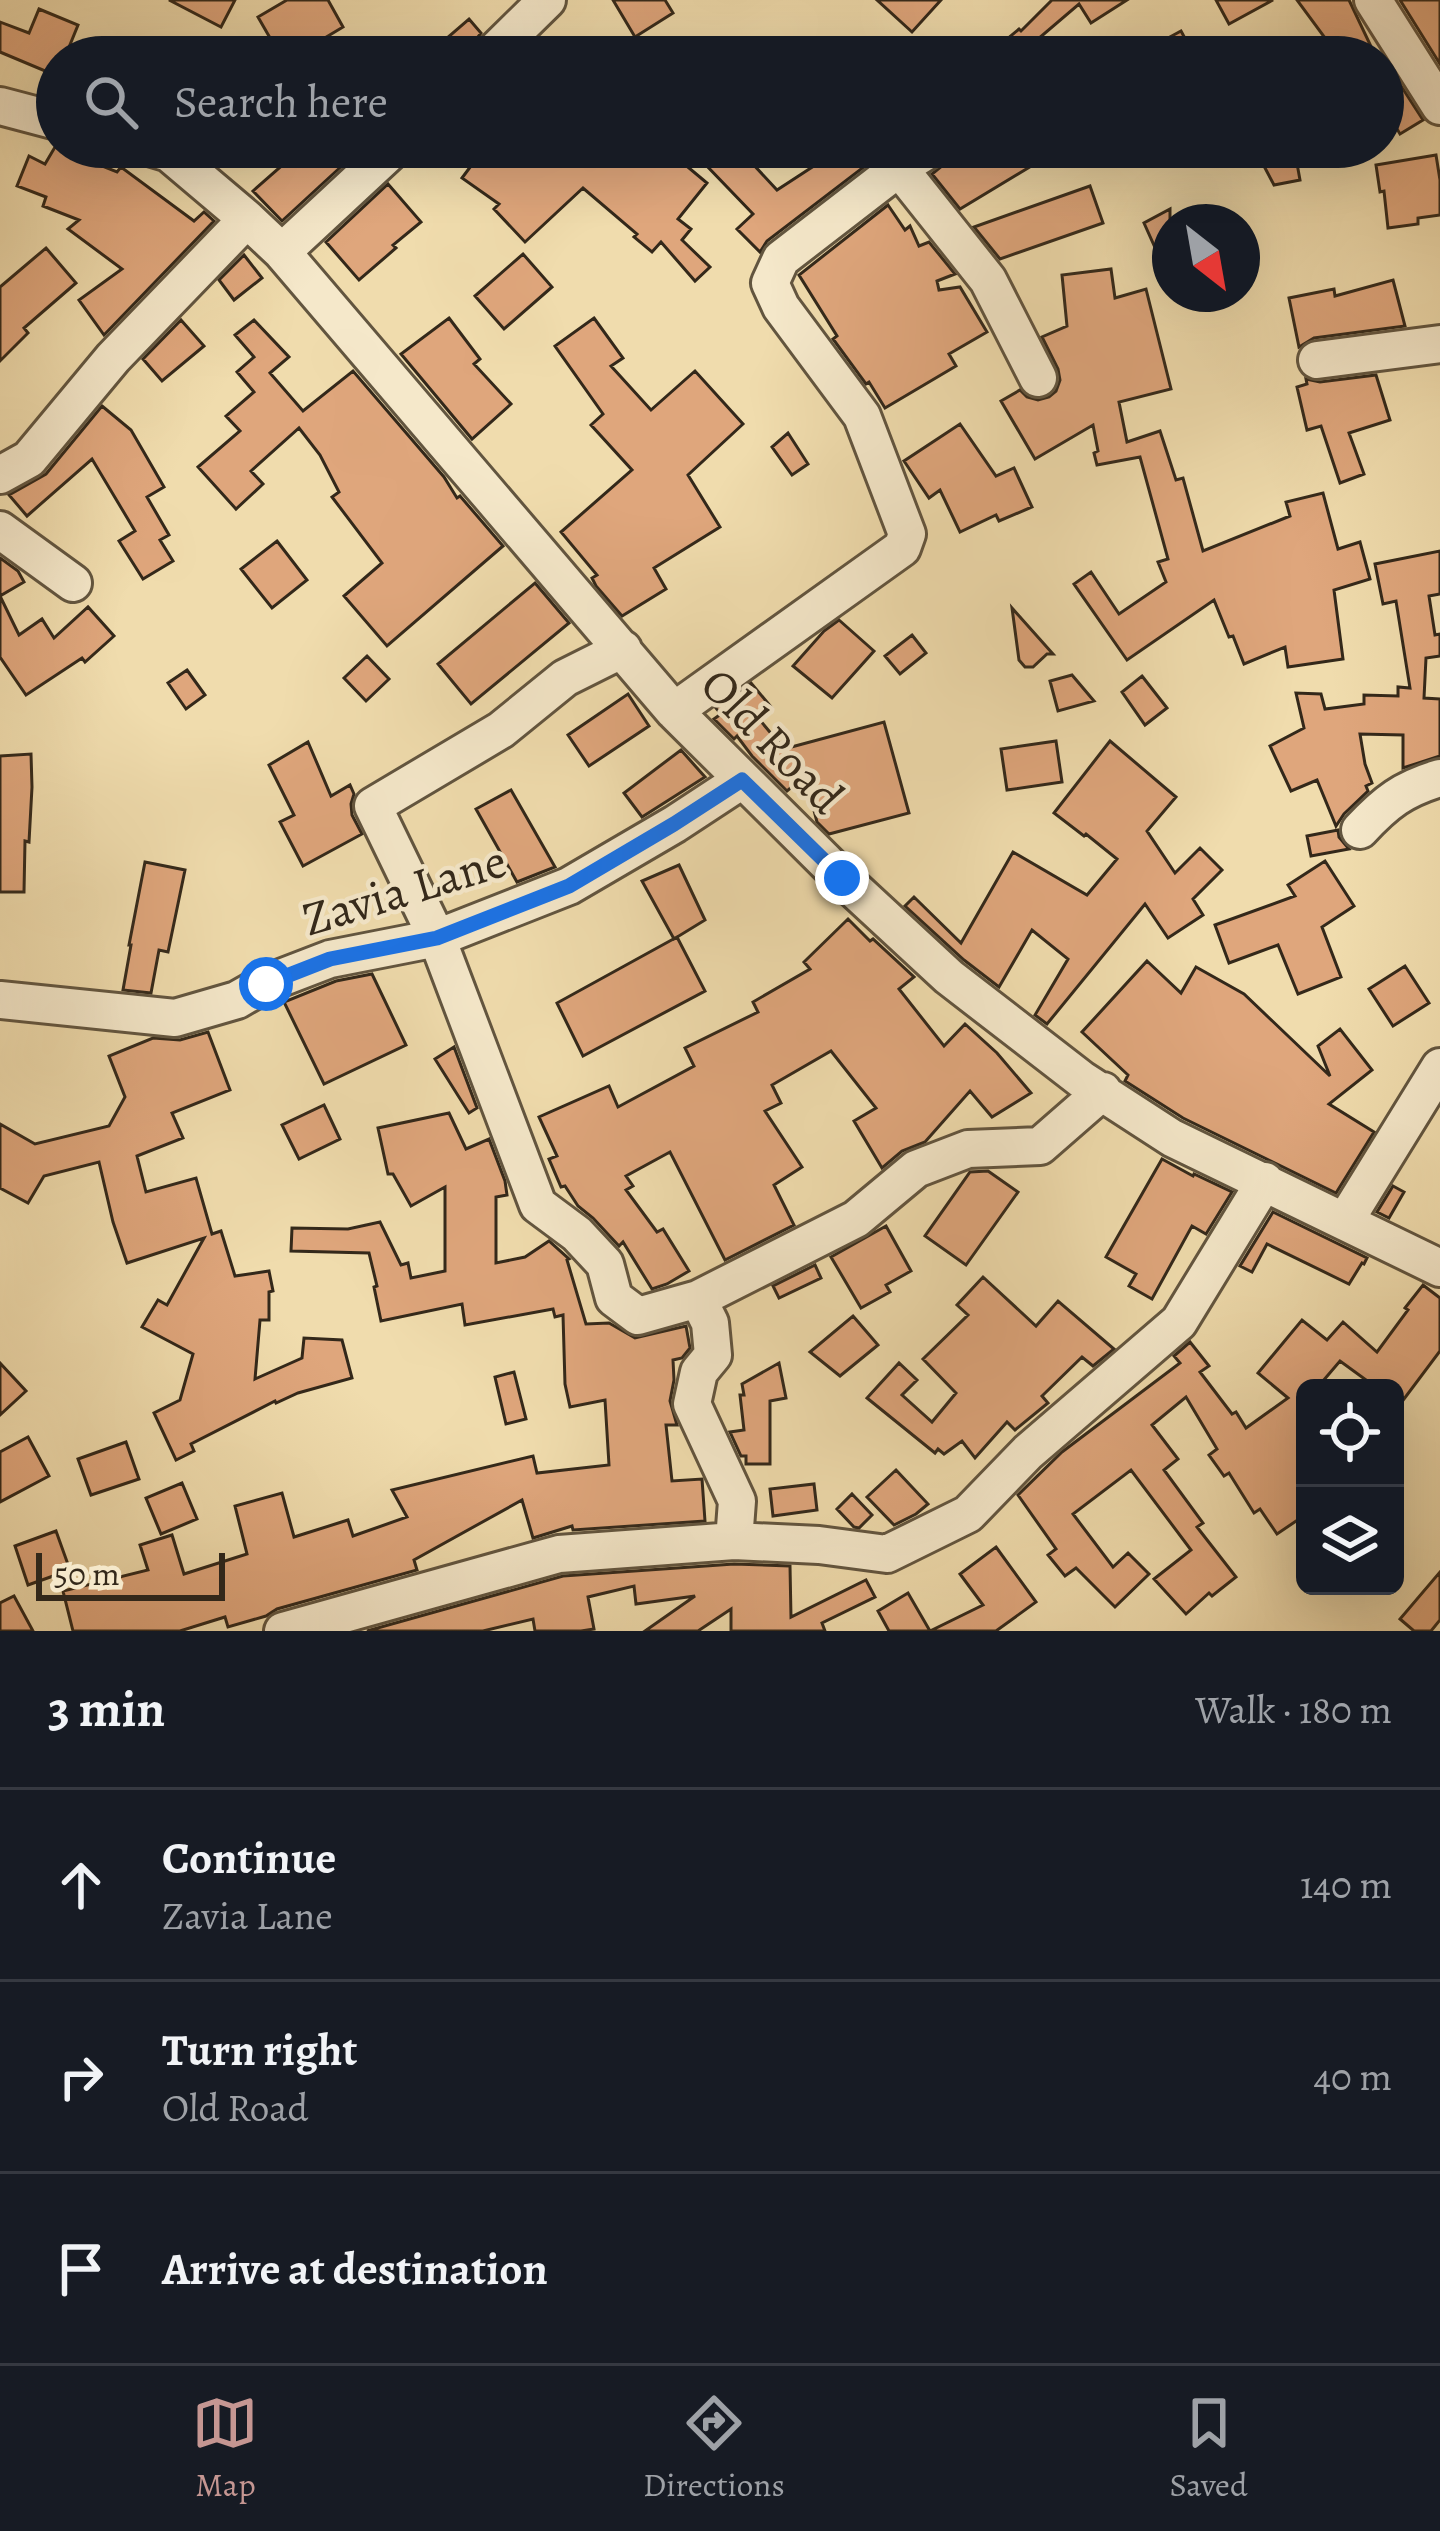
<!DOCTYPE html>
<meta charset="utf-8">
<style>
:root{--surface:#171b24;--page:#242831;--text:#f1f3f6;--muted:#9ea1a6;--line:#363941;--accent:#c59692}
body{margin:0;font-family:Alegreya,serif;background:var(--page);color:var(--text)}
.controls{position:absolute;right:36px;bottom:36px;display:grid;overflow:hidden;border-radius:18px;box-shadow:0 12px 48px #0002}
.controls button{width:108px;height:108px;display:grid;place-items:center;padding:0;border:0;border-bottom:3px solid var(--line);background:var(--surface);color:var(--text);font:60px sans-serif}
.compass{position:absolute;left:1152px;top:204px;width:108px;height:108px;border-radius:50%;background:var(--surface);box-shadow:0 12px 48px #0002;rotate:149deg}
.scale{position:absolute;left:36px;bottom:30px;width:189px;box-sizing:border-box;padding-left:12px;border:6px solid #33281a;border-top:0;font-size:33px;line-height:42px;white-space:nowrap;color:#33281a;-webkit-text-stroke:9px #f5e8ca;paint-order:stroke}
.stop{position:absolute;width:36px;height:36px;margin:-27px;border:9px solid #1a73e8;border-radius:50%;background:#fff}
.stop.end{background:#1a73e8;border-color:#fff;box-shadow:0 3px 12px #0008}
.list{margin:0;padding:0;list-style:none}
h2{display:flex;justify-content:space-between;align-items:center;height:156px;margin:0;padding:0 48px;font-size:51px}
h2 small{font-size:39px;font-weight:400;color:var(--muted)}
.list li{display:grid;grid-template-columns:78px 1fr auto;gap:36px;align-items:center;box-sizing:border-box;height:192px;padding:0 48px;border-top:3px solid var(--line)}
.list b{display:block;font-size:45px;white-space:nowrap}
.list p{margin:0;font-size:39px;white-space:nowrap;color:var(--muted)}
.list em{font-size:39px;font-style:normal;color:var(--muted)}
.icon{flex:none;width:66px;height:66px;fill:none;stroke:currentColor;stroke-width:2;stroke-linecap:round;stroke-linejoin:round}
.map{position:relative;flex:none;width:1440px;height:1631px;overflow:hidden}
.search{position:absolute;background:var(--surface);box-shadow:0 12px 48px #0002;left:36px;right:36px;top:36px;height:132px;display:flex;align-items:center;gap:30px;box-sizing:border-box;padding:0 42px;border-radius:66px;color:var(--muted);font-size:45px}
.sheet{height:732px;background:var(--surface)}
nav{display:flex;justify-content:space-around;align-items:center;box-sizing:border-box;height:168px;border-top:3px solid var(--line);background:var(--surface);font-size:33px;color:var(--muted)}
nav a{display:grid;justify-items:center;gap:6px}
nav .on{color:var(--accent)}
.map>svg:first-child{display:block}
</style>
<div class="map">
<svg width="1440" height="1631" viewBox="0 0 1440 1631">
<rect width="100%" height="100%" fill="#f0dcad"/>
<filter id="stains"><feTurbulence type="fractalNoise" baseFrequency=".00167" numOctaves="4"/><feColorMatrix values="0 0 0 0 .2 0 0 0 0 .09 0 0 0 0 .02 0 0 0 .5 -.17"/></filter>
<radialGradient id="worn" r=".72"><stop offset=".6" stop-color="#630" stop-opacity="0"/><stop offset="1" stop-color="#630" stop-opacity=".3"/></radialGradient>
<!-- building -->
<path fill="#dfa67c" stroke="#33281a" stroke-width="3" d="M 169,0 L 235,0 L 221,27 Z
M 287,0 L 328,0 L 343,27 L 293,57 L 281,57 L 258,17 Z
M 613,0 L 665,0 L 673,13 L 635,37 Z
M 877,0 L 941,0 L 912,32 Z
M 1052,0 L 1127,0 L 1091,23 L 1079,4 L 1017,57 L 997,57 L 1005,48 L 1001,44 L 1019,29 L 1021,31 Z
M 1216,0 L 1273,0 L 1229,24 Z
M 1297,0 L 1349,0 L 1376,57 L 1339,57 Z
M 1400,0 L 1440,0 L 1440,64 Z
M 39,9 L 78,25 L 65,57 L 57,57 L 57,76 L 0,52 L 0,22 L 29,33 Z
M 469,19 L 481,33 L 468,50 L 467,57 L 425,57 Z
M 1181,31 L 1195,57 L 1133,57 Z
M 1383,58 L 1423,120 L 1400,134 L 1383,105 Z
M 55,147 L 117,172 L 121,167 L 194,221 L 204,212 L 214,221 L 104,335 L 79,300 L 122,269 L 68,229 L 79,220 L 43,206 L 46,197 L 17,186 L 29,156 L 45,164 Z
M 303,147 L 331,147 L 345,163 L 282,221 L 253,191 Z
M 485,147 L 664,147 L 707,183 L 678,219 L 691,229 L 682,240 L 710,267 L 695,281 L 661,242 L 652,252 L 634,237 L 637,234 L 583,188 L 525,242 L 494,209 L 499,204 L 462,178 Z
M 720,147 L 737,147 L 777,190 L 843,147 L 890,147 L 767,241 L 760,252 L 737,229 L 753,214 L 704,163 Z
M 965,147 L 1029,147 L 1038,162 L 960,209 L 932,174 Z
M 1254,147 L 1294,147 L 1300,180 L 1274,185 Z
M 1436,155 L 1440,180 L 1440,215 L 1418,218 L 1418,224 L 1388,228 L 1384,191 L 1380,192 L 1376,165 Z
M 388,184 L 421,222 L 393,245 L 396,248 L 359,280 L 326,242 Z
M 1090,186 L 1103,223 L 1000,259 L 974,227 Z
M 888,205 L 905,230 L 910,226 L 919,246 L 929,242 L 955,274 L 937,281 L 939,290 L 960,287 L 987,332 L 949,354 L 956,366 L 885,408 L 869,382 L 866,384 L 833,339 L 837,336 L 799,275 Z
M 1170,209 L 1170,281 L 1144,223 Z
M 46,248 L 76,283 L 24,328 L 28,333 L 0,361 L 0,287 Z
M 523,254 L 552,287 L 504,329 L 475,296 Z
M 244,255 L 262,278 L 234,300 L 219,280 Z
M 1111,269 L 1115,298 L 1146,289 L 1171,389 L 1119,402 L 1127,442 L 1160,431 L 1176,480 L 1183,478 L 1203,551 L 1290,516 L 1286,502 L 1323,493 L 1338,549 L 1360,542 L 1370,579 L 1334,590 L 1343,659 L 1288,667 L 1285,647 L 1244,664 L 1233,636 L 1229,637 L 1214,600 L 1127,660 L 1074,584 L 1091,572 L 1119,614 L 1166,582 L 1158,562 L 1168,559 L 1140,457 L 1097,465 L 1094,453 L 1098,451 L 1093,425 L 1035,459 L 1001,401 L 1020,390 L 1027,397 L 1038,400 L 1049,397 L 1056,391 L 1060,380 L 1058,369 L 1042,337 L 1067,326 L 1062,275 Z
M 1393,280 L 1405,326 L 1314,338 L 1299,347 L 1289,298 L 1334,289 L 1335,296 Z
M 449,318 L 480,359 L 474,364 L 511,404 L 472,439 L 401,354 Z
M 594,318 L 623,358 L 611,366 L 651,410 L 695,371 L 743,424 L 688,475 L 720,527 L 654,568 L 666,589 L 622,616 L 596,586 L 592,578 L 597,575 L 561,532 L 632,470 L 591,425 L 603,414 L 555,346 Z
M 181,320 L 204,346 L 162,381 L 143,359 Z
M 254,320 L 289,357 L 270,373 L 303,411 L 353,371 L 444,477 L 457,498 L 460,496 L 503,546 L 387,646 L 344,596 L 382,563 L 332,497 L 339,492 L 320,455 L 299,428 L 251,471 L 263,484 L 236,509 L 198,467 L 240,431 L 226,416 L 254,392 L 237,372 L 254,357 L 235,335 Z
M 1376,375 L 1390,420 L 1349,433 L 1364,474 L 1340,483 L 1321,426 L 1307,430 L 1297,387 L 1307,384 L 1306,379 L 1320,382 Z
M 102,406 L 131,430 L 164,487 L 147,497 L 169,535 L 160,540 L 173,561 L 143,579 L 119,541 L 135,531 L 92,459 L 27,516 L 9,495 L 46,474 Z
M 960,424 L 996,476 L 1014,468 L 1032,507 L 999,521 L 996,515 L 960,532 L 940,490 L 929,498 L 904,461 Z
M 788,433 L 808,464 L 792,475 L 772,447 Z
M 277,541 L 307,580 L 272,608 L 241,569 Z
M 1440,551 L 1440,594 L 1429,596 L 1435,635 L 1440,634 L 1440,656 L 1426,658 L 1424,698 L 1440,699 L 1440,756 L 1403,768 L 1403,735 L 1360,734 L 1365,764 L 1372,783 L 1366,786 L 1368,791 L 1344,814 L 1336,826 L 1317,780 L 1291,791 L 1270,746 L 1304,728 L 1296,693 L 1321,694 L 1325,709 L 1364,704 L 1364,695 L 1398,696 L 1398,687 L 1410,688 L 1396,601 L 1383,604 L 1375,564 Z
M 0,558 L 18,571 L 24,582 L 0,596 Z
M 535,583 L 569,623 L 471,704 L 438,664 Z
M 0,596 L 19,635 L 42,619 L 54,638 L 88,607 L 114,636 L 85,662 L 82,658 L 26,695 L 0,657 Z
M 1012,608 L 1053,654 L 1047,654 L 1033,667 L 1025,667 L 1019,660 Z
M 839,620 L 874,651 L 832,698 L 793,666 L 824,631 Z
M 912,635 L 926,653 L 900,674 L 885,656 Z
M 367,656 L 389,679 L 366,701 L 344,678 Z
M 187,670 L 205,695 L 186,709 L 168,683 Z
M 1072,675 L 1094,701 L 1058,711 L 1050,681 Z
M 1142,676 L 1167,708 L 1145,725 L 1122,692 Z
M 751,683 L 772,708 L 759,719 L 784,749 L 884,722 L 909,813 L 829,834 L 817,822 L 805,776 L 787,791 L 752,756 L 737,736 L 734,739 L 714,719 L 721,714 L 716,708 Z
M 628,694 L 649,726 L 589,766 L 568,735 Z
M 1056,741 L 1062,782 L 1007,790 L 1001,749 Z
M 1110,741 L 1176,797 L 1147,831 L 1175,873 L 1200,848 L 1222,870 L 1193,899 L 1203,915 L 1168,938 L 1145,904 L 1047,1024 L 1035,1015 L 1068,959 L 1032,930 L 999,987 L 964,960 L 905,906 L 914,897 L 961,943 L 1013,852 L 1087,895 L 1117,859 L 1086,834 L 1084,836 L 1054,813 Z
M 308,742 L 331,796 L 350,785 L 354,794 L 351,804 L 352,815 L 362,834 L 303,866 L 280,822 L 294,815 L 269,765 Z
M 681,750 L 705,777 L 642,817 L 624,793 Z
M 31,754 L 32,787 L 29,842 L 25,841 L 24,892 L 0,892 L 0,756 Z
M 511,790 L 555,867 L 517,882 L 476,809 Z
M 1338,830 L 1339,837 L 1349,849 L 1311,856 L 1307,836 Z
M 1325,861 L 1354,906 L 1322,927 L 1341,977 L 1298,994 L 1278,945 L 1229,963 L 1215,925 L 1295,896 L 1288,885 Z
M 145,862 L 185,870 L 168,952 L 159,950 L 151,993 L 123,990 L 131,945 L 129,945 Z
M 679,865 L 705,920 L 674,939 L 642,881 Z
M 848,919 L 870,941 L 873,939 L 914,977 L 899,989 L 944,1046 L 965,1024 L 997,1053 L 1031,1093 L 992,1117 L 970,1091 L 925,1142 L 902,1151 L 882,1168 L 854,1121 L 876,1108 L 831,1051 L 772,1085 L 781,1103 L 765,1111 L 802,1167 L 774,1185 L 794,1225 L 725,1260 L 670,1152 L 626,1176 L 633,1186 L 626,1190 L 657,1232 L 663,1229 L 689,1271 L 667,1284 L 652,1289 L 623,1242 L 619,1246 L 593,1218 L 578,1206 L 565,1186 L 561,1187 L 549,1159 L 557,1156 L 539,1117 L 609,1086 L 618,1107 L 694,1066 L 685,1048 L 758,1012 L 753,1002 L 810,969 L 804,962 Z
M 677,937 L 705,991 L 583,1056 L 557,1003 Z
M 1147,961 L 1181,993 L 1196,967 L 1244,994 L 1330,1076 L 1318,1046 L 1340,1029 L 1372,1070 L 1329,1104 L 1374,1132 L 1336,1193 L 1183,1118 L 1125,1081 L 1128,1075 L 1082,1032 Z
M 1405,966 L 1429,1003 L 1393,1026 L 1369,989 Z
M 372,974 L 406,1045 L 324,1084 L 284,1002 L 336,981 Z
M 208,1032 L 230,1090 L 172,1113 L 183,1138 L 137,1156 L 146,1192 L 196,1178 L 212,1234 L 221,1231 L 235,1276 L 269,1271 L 273,1291 L 269,1292 L 269,1320 L 260,1320 L 255,1379 L 302,1358 L 304,1338 L 342,1340 L 352,1378 L 298,1393 L 276,1403 L 275,1401 L 191,1444 L 194,1451 L 176,1460 L 154,1413 L 180,1400 L 193,1354 L 142,1327 L 158,1300 L 167,1305 L 204,1238 L 127,1263 L 113,1222 L 99,1162 L 44,1176 L 28,1203 L 0,1188 L 0,1124 L 35,1144 L 109,1126 L 125,1097 L 109,1056 L 153,1038 L 180,1040 Z
M 454,1047 L 477,1108 L 469,1113 L 435,1059 Z
M 324,1105 L 340,1139 L 299,1159 L 282,1125 Z
M 449,1113 L 466,1149 L 489,1139 L 505,1181 L 507,1195 L 496,1197 L 496,1263 L 525,1257 L 549,1241 L 569,1259 L 567,1260 L 586,1324 L 609,1323 L 635,1338 L 686,1326 L 690,1348 L 682,1358 L 673,1360 L 674,1380 L 670,1401 L 677,1425 L 666,1425 L 672,1481 L 702,1479 L 705,1521 L 573,1530 L 572,1526 L 533,1538 L 522,1500 L 414,1560 L 417,1570 L 277,1609 L 266,1616 L 228,1627 L 225,1617 L 180,1631 L 73,1631 L 63,1591 L 148,1570 L 140,1545 L 172,1535 L 184,1574 L 247,1554 L 235,1506 L 282,1493 L 294,1537 L 348,1520 L 353,1536 L 407,1517 L 392,1490 L 533,1456 L 537,1473 L 609,1465 L 605,1400 L 570,1407 L 565,1384 L 563,1315 L 555,1317 L 553,1309 L 465,1325 L 462,1304 L 381,1321 L 374,1287 L 377,1286 L 369,1253 L 291,1251 L 292,1228 L 348,1229 L 380,1222 L 401,1265 L 408,1263 L 411,1278 L 445,1271 L 445,1187 L 411,1206 L 393,1174 L 388,1174 L 378,1128 Z
M 1162,1159 L 1193,1176 L 1194,1174 L 1232,1192 L 1206,1234 L 1192,1226 L 1152,1299 L 1129,1286 L 1136,1274 L 1106,1257 Z
M 988,1171 L 1018,1192 L 966,1265 L 925,1236 L 970,1172 Z
M 1393,1186 L 1404,1192 L 1389,1218 L 1377,1212 Z
M 1273,1212 L 1367,1258 L 1364,1264 L 1362,1263 L 1349,1284 L 1267,1244 L 1252,1272 L 1240,1266 Z
M 886,1226 L 911,1271 L 886,1285 L 890,1292 L 861,1308 L 831,1257 Z
M 815,1265 L 821,1278 L 779,1298 L 773,1286 Z
M 983,1277 L 1036,1326 L 1058,1301 L 1114,1349 L 1093,1366 L 1082,1357 L 1042,1396 L 1048,1403 L 1015,1430 L 1007,1422 L 975,1458 L 962,1441 L 944,1454 L 938,1449 L 935,1453 L 867,1398 L 899,1363 L 917,1380 L 902,1395 L 932,1422 L 956,1393 L 923,1359 L 968,1315 L 957,1305 Z
M 1423,1285 L 1440,1298 L 1440,1351 L 1395,1411 L 1395,1388 L 1377,1388 L 1340,1361 L 1317,1388 L 1305,1388 L 1305,1515 L 1277,1534 L 1260,1509 L 1254,1513 L 1229,1473 L 1224,1476 L 1209,1455 L 1217,1449 L 1186,1397 L 1152,1425 L 1178,1459 L 1164,1470 L 1203,1523 L 1197,1527 L 1236,1577 L 1212,1596 L 1209,1593 L 1186,1614 L 1154,1579 L 1191,1550 L 1131,1470 L 1073,1514 L 1113,1567 L 1128,1553 L 1149,1574 L 1115,1607 L 1076,1568 L 1065,1576 L 1048,1555 L 1056,1549 L 1018,1495 L 1062,1452 L 1180,1363 L 1174,1356 L 1190,1342 L 1209,1366 L 1200,1372 L 1232,1414 L 1236,1412 L 1246,1428 L 1288,1398 L 1258,1373 L 1302,1320 L 1327,1340 L 1343,1322 L 1377,1352 L 1408,1310 L 1405,1308 Z
M 853,1316 L 878,1345 L 840,1376 L 810,1352 Z
M 0,1363 L 26,1391 L 0,1415 Z
M 779,1363 L 786,1398 L 770,1401 L 770,1464 L 746,1464 L 746,1456 L 741,1456 L 730,1432 L 744,1430 L 740,1395 L 744,1395 L 742,1384 Z
M 514,1372 L 526,1419 L 506,1424 L 495,1377 Z
M 28,1437 L 49,1476 L 0,1502 L 0,1452 Z
M 126,1442 L 139,1479 L 91,1495 L 78,1459 Z
M 896,1470 L 928,1504 L 916,1514 L 894,1525 L 867,1497 Z
M 182,1483 L 197,1519 L 161,1534 L 146,1498 Z
M 814,1484 L 817,1510 L 773,1516 L 770,1489 Z
M 852,1494 L 872,1515 L 859,1528 L 854,1527 L 837,1509 Z
M 56,1531 L 70,1570 L 28,1585 L 15,1546 Z
M 996,1547 L 1036,1602 L 996,1631 L 889,1631 L 878,1611 L 908,1593 L 930,1631 L 983,1605 L 960,1574 Z
M 734,1564 L 790,1566 L 791,1617 L 866,1580 L 875,1597 L 822,1623 L 825,1631 L 731,1631 L 731,1609 L 698,1631 L 645,1631 L 695,1596 L 636,1604 L 634,1586 L 588,1597 L 594,1629 L 581,1631 L 535,1631 L 533,1619 L 483,1631 L 367,1631 L 563,1576 Z
M 1440,1572 L 1440,1620 L 1431,1631 L 1414,1631 L 1400,1619 Z
M 14,1596 L 33,1631 L 0,1631 L 0,1603 Z"/>
<g fill="none" stroke-linecap="round" stroke-linejoin="round">
<!-- minor casing -->
<g stroke="#62553f" stroke-width="42">
<path id="minor" d="M 1373,0 L 1440,106
M 489,57 L 547,0
M 0,106 L 57,121
M 149,147 L 169,153 L 247,219 L 282,252 L 674,711 L 842,878 L 949,977 L 1081,1079 L 1172,1138 L 1440,1268
M 899,168 L 988,280 L 1038,378
M 282,252 L 395,147
M 1317,360 L 1440,344
M 0,475 L 29,459 L 113,358 L 247,219
M 0,530 L 73,583
M 623,649 L 565,678 L 501,730 L 373,806 L 437,938 L 538,1205 L 577,1234 L 605,1264 L 614,1298 L 638,1316 L 698,1299 L 856,1219 L 916,1169 L 968,1149 L 1040,1146 L 1103,1091
M 674,711 L 902,548 L 907,534 L 862,416 L 781,307 L 770,283 L 781,259 L 899,168 L 933,147
M 1360,830 C 1386,802 1403,789 1440,778
M 0,1000 L 175,1018 L 237,1000 L 265,984 L 330,959 L 437,938 L 569,886 L 675,824 L 742,780
M 1345,1221 L 1440,1067
M 698,1299 L 710,1323 L 713,1355 L 699,1372 L 692,1404 L 737,1501 L 734,1541
M 283,1631 L 559,1554 L 734,1541 L 819,1545 L 887,1554 L 968,1514 L 1028,1452 L 1179,1322 L 1265,1181"/>
</g>
<!-- minor -->
<use href="#minor" stroke="#f5e8ca" stroke-width="36"/>
</g>
<g fill="none" stroke-linecap="round" stroke-linejoin="round">
<!-- route -->
<path stroke="#1a73e8" stroke-width="15" d="M 266,984 L 330,959 L 437,938 L 569,886 L 674,824 L 742,780 L 842,878"/>
</g>
<g text-anchor="middle" stroke-width="9" stroke-linejoin="round" paint-order="stroke">
<!-- street labels -->
<g font-size="48" fill="#33281a" stroke="#f5e8ca">
<text transform="translate(773 740) rotate(46)" y="17">Old Road</text>
<text transform="translate(404 889) rotate(-17)" y="17">Zavia Lane</text>
</g>
</g>
<rect width="100%" height="100%" filter="url(#stains)"/>
<rect width="100%" height="100%" fill="url(#worn)"/>
</svg>
<div class="controls">
<button><svg class="icon" aria-label="locate" viewBox="0 0 24 24"><circle cx="12" cy="12" r="6"/><path d="M12 2v4M12 18v4M2 12h4M18 12h4"/></svg></button>
<button><svg class="icon" aria-label="layers" viewBox="0 0 24 24"><path d="M12 4l9 5-9 5-9-5zM3 14l9 5 9-5"/></svg></button>
</div>
<svg class="compass" viewBox="-18 -18 36 36"><path d="M0-13l5 13h-10z" fill="#e53935"/><path d="M0 13l5-13h-10z" fill="#9ea1a6"/></svg>
<div class="scale">50 m</div>
<div class="stop" style="left:266px;top:984px"></div>
<div class="stop end" style="left:842px;top:878px"></div>
<div class="search"><svg class="icon" aria-label="search" viewBox="0 0 24 24"><circle cx="10" cy="10" r="6"/><path d="M15 15l6 6"/></svg>Search here</div>
</div>
<section class="sheet">
<h2>3 min<small>Walk · 180 m</small></h2>
<ul class="list">
<li><svg class="icon" aria-label="ahead" viewBox="0 0 24 24"><path d="M12 20V5M6 11l6-6 6 6"/></svg><div><b>Continue</b><p>Zavia Lane</p></div><em>140 m</em></li>
<li><svg class="icon" aria-label="right" viewBox="0 0 24 24"><path d="M7 20v-9h11M14 6l5 5-5 5"/></svg><div><b>Turn right</b><p>Old Road</p></div><em>40 m</em></li>
<li><svg class="icon" aria-label="arrive" viewBox="0 0 24 24"><path d="M6 21V4h12l-3 4 3 4H6"/></svg><div><b>Arrive at destination</b></div></li>
</ul>
</section>
<nav>
<a class="on"><svg class="icon" aria-label="map" viewBox="0 0 24 24"><path d="M3 6l6-2 6 2 6-2v14l-6 2-6-2-6 2zM9 4v14M15 6v14"/></svg>Map</a>
<a><svg class="icon" aria-label="directions" viewBox="0 0 24 24"><path d="M12 3l9 9-9 9-9-9zM9 14v-3h6M13 9l2 2-2 2"/></svg>Directions</a>
<a><svg class="icon" aria-label="saved" viewBox="0 0 24 24"><path d="M7 4h10v16l-5-4-5 4z"/></svg>Saved</a>
</nav>
